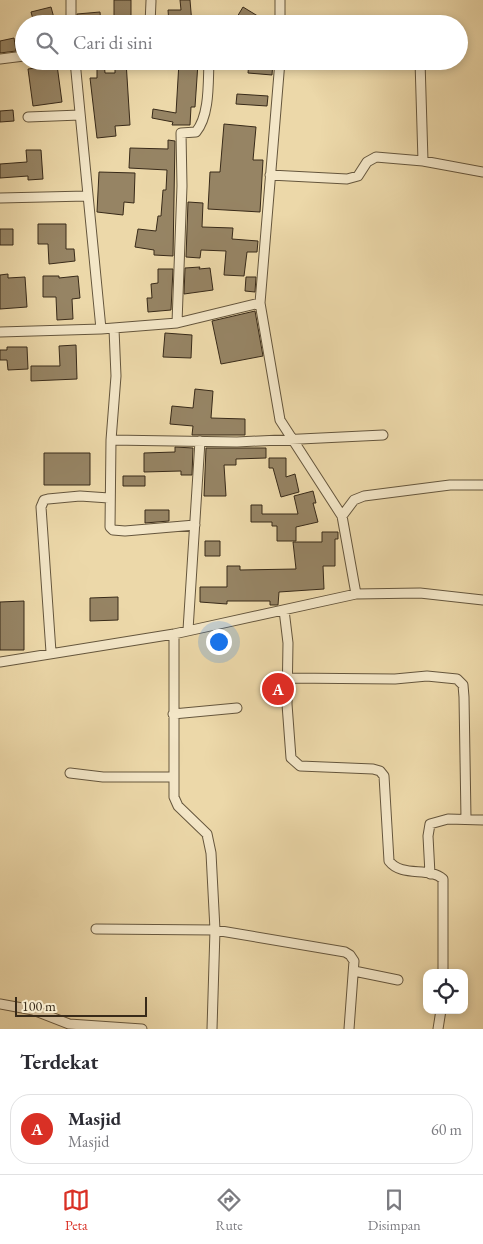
<!DOCTYPE html>
<html lang="id">
<style>
:root{--surface:#fff;--page:#f2f2f3;--text:#2b2b33;--muted:#7c7c81;--line:#e1e1e2;--accent:#d93025}
body{margin:0;font-family:"EB Garamond",serif;background:var(--page);color:var(--text)}
.controls{position:absolute;right:15px;bottom:15px;display:grid;overflow:hidden;border-radius:10px;box-shadow:0 2px 8px #0003}
.controls button{width:45px;height:45px;display:grid;place-items:center;padding:0;border:0;border-bottom:1px solid var(--line);background:var(--surface);color:var(--text);font:25px sans-serif}
.scale{position:absolute;left:15px;bottom:12px;width:132px;box-sizing:border-box;padding-left:5px;border:2px solid #382a19;border-top:0;font-size:14px;line-height:18px;white-space:nowrap;color:#382a19;-webkit-text-stroke:4px #f3e6c7;paint-order:stroke}
.you{position:absolute;left:218px;top:641px;width:18px;height:18px;margin:-12px;border:4px solid #fff;border-radius:50%;background:#1a73e8;box-shadow:0 0 0 8px #1a73e833}
.badge{display:grid;place-items:center;width:32px;height:32px;border-radius:50%;background:var(--accent);color:#fff;font-size:16px;font-weight:700}
.pin{position:absolute;translate:-50% -50%;border:2px solid #fff;box-shadow:0 1px 5px #0006}
.list{margin:0;padding:0;list-style:none}
h2{display:flex;justify-content:space-between;align-items:center;height:65px;margin:0;padding:0 20px;font-size:21px}
h2 small{font-size:16px;font-weight:400;color:var(--muted)}
.list li{display:grid;grid-template-columns:32px 1fr auto;gap:15px;align-items:center;box-sizing:border-box;height:70px;margin:0 10px 10px;padding:0 10px;border:1px solid var(--line);border-radius:20px}
.list b{display:block;font-size:19px;white-space:nowrap}
.list p{margin:0;font-size:16px;white-space:nowrap;color:var(--muted)}
.list em{font-size:16px;font-style:normal;color:var(--muted)}
.icon{flex:none;width:28px;height:28px;fill:none;stroke:currentColor;stroke-width:2;stroke-linecap:round;stroke-linejoin:round}
.map{position:relative;flex:none;width:483px;height:1029px;overflow:hidden}
.search{position:absolute;background:var(--surface);box-shadow:0 2px 8px #0003;left:15px;right:15px;top:15px;height:55px;display:flex;align-items:center;gap:12px;box-sizing:border-box;padding:0 18px;border-radius:28px;color:var(--muted);font-size:19px}
.sheet{height:145px;background:var(--surface)}
nav{display:flex;justify-content:space-around;align-items:center;box-sizing:border-box;height:70px;border-top:1px solid var(--line);background:var(--surface);font-size:14px;color:var(--muted)}
nav a{display:grid;justify-items:center;gap:2px}
nav .on{color:var(--accent)}
.map>svg:first-child{display:block}
</style>
<div class="map">
<svg width="483" height="1029" viewBox="0 0 483 1029">
<rect width="100%" height="100%" fill="#ecd8a9"/>
<filter id="stains"><feTurbulence type="fractalNoise" baseFrequency=".004" numOctaves="4"/><feColorMatrix values="0 0 0 0 .2 0 0 0 0 .09 0 0 0 0 .02 0 0 0 .5 -.17"/></filter>
<radialGradient id="worn" r=".72"><stop offset=".6" stop-color="#630" stop-opacity="0"/><stop offset="1" stop-color="#630" stop-opacity=".3"/></radialGradient>
<!-- building -->
<path fill="#968464" stroke="#382a19" d="M 114,0 L 131,0 L 131,24 L 114,24 Z
M 180,0 L 190,0 L 192,24 L 169,24 L 168,10 L 181,10 Z
M 51,7 L 54,18 L 34,23 L 31,12 Z
M 243,7 L 261,18 L 257,24 L 248,24 L 237,17 Z
M 100,12 L 101,24 L 77,24 L 77,14 Z
M 14,38 L 16,51 L 0,53 L 0,41 Z
M 97,61 L 104,61 L 105,73 L 115,73 L 115,61 L 126,61 L 130,125 L 115,126 L 116,136 L 97,138 L 90,78 L 97,78 Z
M 249,61 L 273,61 L 272,75 L 248,73 Z
M 179,62 L 198,63 L 195,107 L 191,107 L 190,125 L 172,125 L 173,122 L 152,118 L 153,109 L 176,113 Z
M 57,65 L 62,102 L 33,106 L 28,69 Z
M 237,94 L 268,96 L 267,106 L 236,104 Z
M 13,110 L 14,121 L 0,122 L 0,111 Z
M 224,124 L 256,127 L 253,160 L 263,160 L 260,212 L 208,209 L 210,172 L 220,172 Z
M 168,140 L 175,141 L 173,256 L 154,255 L 154,250 L 135,247 L 138,229 L 156,231 L 158,216 L 161,216 L 163,190 L 166,190 L 167,170 L 129,168 L 130,148 L 168,149 Z
M 26,150 L 41,150 L 43,179 L 28,180 L 28,176 L 0,178 L 0,164 L 27,162 Z
M 99,172 L 135,173 L 134,203 L 124,202 L 123,215 L 97,212 Z
M 188,202 L 203,203 L 202,227 L 233,228 L 232,239 L 258,241 L 257,252 L 247,252 L 244,276 L 224,275 L 226,251 L 201,250 L 200,258 L 186,257 Z
M 38,224 L 66,224 L 66,249 L 74,249 L 75,261 L 49,264 L 48,244 L 38,244 Z
M 0,229 L 13,229 L 13,245 L 0,245 Z
M 200,267 L 199,269 L 210,268 L 213,290 L 184,294 L 185,268 Z
M 158,269 L 173,269 L 171,310 L 148,312 L 147,298 L 152,298 L 151,284 L 158,283 Z
M 8,274 L 8,278 L 25,277 L 27,307 L 0,309 L 0,275 Z
M 43,276 L 59,276 L 59,278 L 78,276 L 80,298 L 72,299 L 73,319 L 57,320 L 56,297 L 43,297 Z
M 246,277 L 256,277 L 255,292 L 245,291 Z
M 255,311 L 263,356 L 221,364 L 212,321 Z
M 165,333 L 192,335 L 191,358 L 163,357 Z
M 76,345 L 77,379 L 31,381 L 31,366 L 60,366 L 59,346 Z
M 7,347 L 27,347 L 28,369 L 8,370 L 7,360 L 0,360 L 0,350 L 7,350 Z
M 195,389 L 213,391 L 211,418 L 245,419 L 245,435 L 192,435 L 193,426 L 170,424 L 172,406 L 193,408 Z
M 175,447 L 193,448 L 192,475 L 181,475 L 181,471 L 144,472 L 144,453 L 175,452 Z
M 206,448 L 266,448 L 266,458 L 236,459 L 236,465 L 224,465 L 226,496 L 204,496 Z
M 44,453 L 90,453 L 90,485 L 44,485 Z
M 269,458 L 286,458 L 286,477 L 295,474 L 299,492 L 281,497 L 273,468 L 269,468 Z
M 123,476 L 145,476 L 145,486 L 123,486 Z
M 313,491 L 316,503 L 313,503 L 318,522 L 296,527 L 296,541 L 277,541 L 277,526 L 272,526 L 272,522 L 251,522 L 251,505 L 262,505 L 262,514 L 298,514 L 294,496 Z
M 145,510 L 169,510 L 169,521 L 145,523 Z
M 322,532 L 338,532 L 338,539 L 335,539 L 335,566 L 323,566 L 324,589 L 279,592 L 278,605 L 270,605 L 270,601 L 227,601 L 227,604 L 200,602 L 200,587 L 227,587 L 227,566 L 240,566 L 240,570 L 296,569 L 293,542 L 322,542 Z
M 205,541 L 220,541 L 220,556 L 205,556 Z
M 118,597 L 118,620 L 90,621 L 90,598 Z
M 24,601 L 24,650 L 0,650 L 0,602 Z"/>
<g fill="none" stroke-linecap="round" stroke-linejoin="round">
<!-- minor casing -->
<g stroke="#65563d" stroke-width="11">
<path id="minor" d="M 71,0 L 71,24
M 280,0 L 280,24
M 150,24 L 151,1
M 0,59 L 24,56
M 75,61 L 101,329
M 280,61 L 260,303 L 280,420 L 342,516 L 356,594
M 420,61 L 423,161 L 483,172
M 28,117 L 80,115
M 270,175 L 347,179 L 358,176 L 367,162 L 376,157 L 423,161
M 0,198 L 87,196
M 177,323 L 182,186 L 181,133 L 196,132 C 210,115 208,82 209,61
M 114,329 L 116,376 L 111,440 L 237,442 L 383,435
M 0,332 L 101,329 L 177,323 L 260,303
M 111,440 L 110,527 L 113,530 L 125,531 L 195,525
M 342,516 L 354,500 L 364,496 L 450,485 L 483,485
M 284,610 L 288,643 L 287,704 L 291,758 L 300,766 L 373,769 L 380,771 L 384,776 L 389,861 C 402,878 429,866 443,879 L 443,973
M 188,630 L 200,441
M 174,634 L 174,797 L 178,806 L 207,834 L 211,853 L 215,930 L 212,1029
M 51,652 L 41,507 L 44,500 L 48,499 L 80,496 L 109,498
M 0,662 L 174,634 L 356,594 L 420,593 L 483,600
M 287,678 L 395,679 L 427,676 L 457,679 L 463,685 L 464,697 L 466,818
M 173,714 L 237,708
M 70,773 L 103,777 L 172,777
M 430,874 L 428,836 L 430,824 L 448,819 L 483,820
M 96,929 L 215,930 L 345,952 L 350,955 L 354,961 L 349,1029
M 354,971 L 398,980
M 0,1004 L 33,1010 L 69,1024 L 142,1029
M 438,1029 L 441,1010"/>
</g>
<!-- minor -->
<use href="#minor" stroke="#f3e6c7" stroke-width="9"/>
</g>
<rect width="100%" height="100%" filter="url(#stains)"/>
<rect width="100%" height="100%" fill="url(#worn)"/>
</svg>
<div class="controls">
<button><svg class="icon" aria-label="locate" viewBox="0 0 24 24"><circle cx="12" cy="12" r="6"/><path d="M12 2v4M12 18v4M2 12h4M18 12h4"/></svg></button>
</div>
<div class="scale">100 m</div>
<div class="you"></div>
<div class="pin badge" style="left:278px;top:689px">A</div>
<div class="search"><svg class="icon" aria-label="search" viewBox="0 0 24 24"><circle cx="10" cy="10" r="6"/><path d="M15 15l6 6"/></svg>Cari di sini</div>
</div>
<section class="sheet">
<h2>Terdekat<small></small></h2>
<ul class="list">
<li><span class="badge">A</span><div><b>Masjid</b><p>Masjid</p></div><em>60 m</em></li>
</ul>
</section>
<nav>
<a class="on"><svg class="icon" aria-label="map" viewBox="0 0 24 24"><path d="M3 6l6-2 6 2 6-2v14l-6 2-6-2-6 2zM9 4v14M15 6v14"/></svg>Peta</a>
<a><svg class="icon" aria-label="directions" viewBox="0 0 24 24"><path d="M12 3l9 9-9 9-9-9zM9 14v-3h6M13 9l2 2-2 2"/></svg>Rute</a>
<a><svg class="icon" aria-label="saved" viewBox="0 0 24 24"><path d="M7 4h10v16l-5-4-5 4z"/></svg>Disimpan</a>
</nav>
